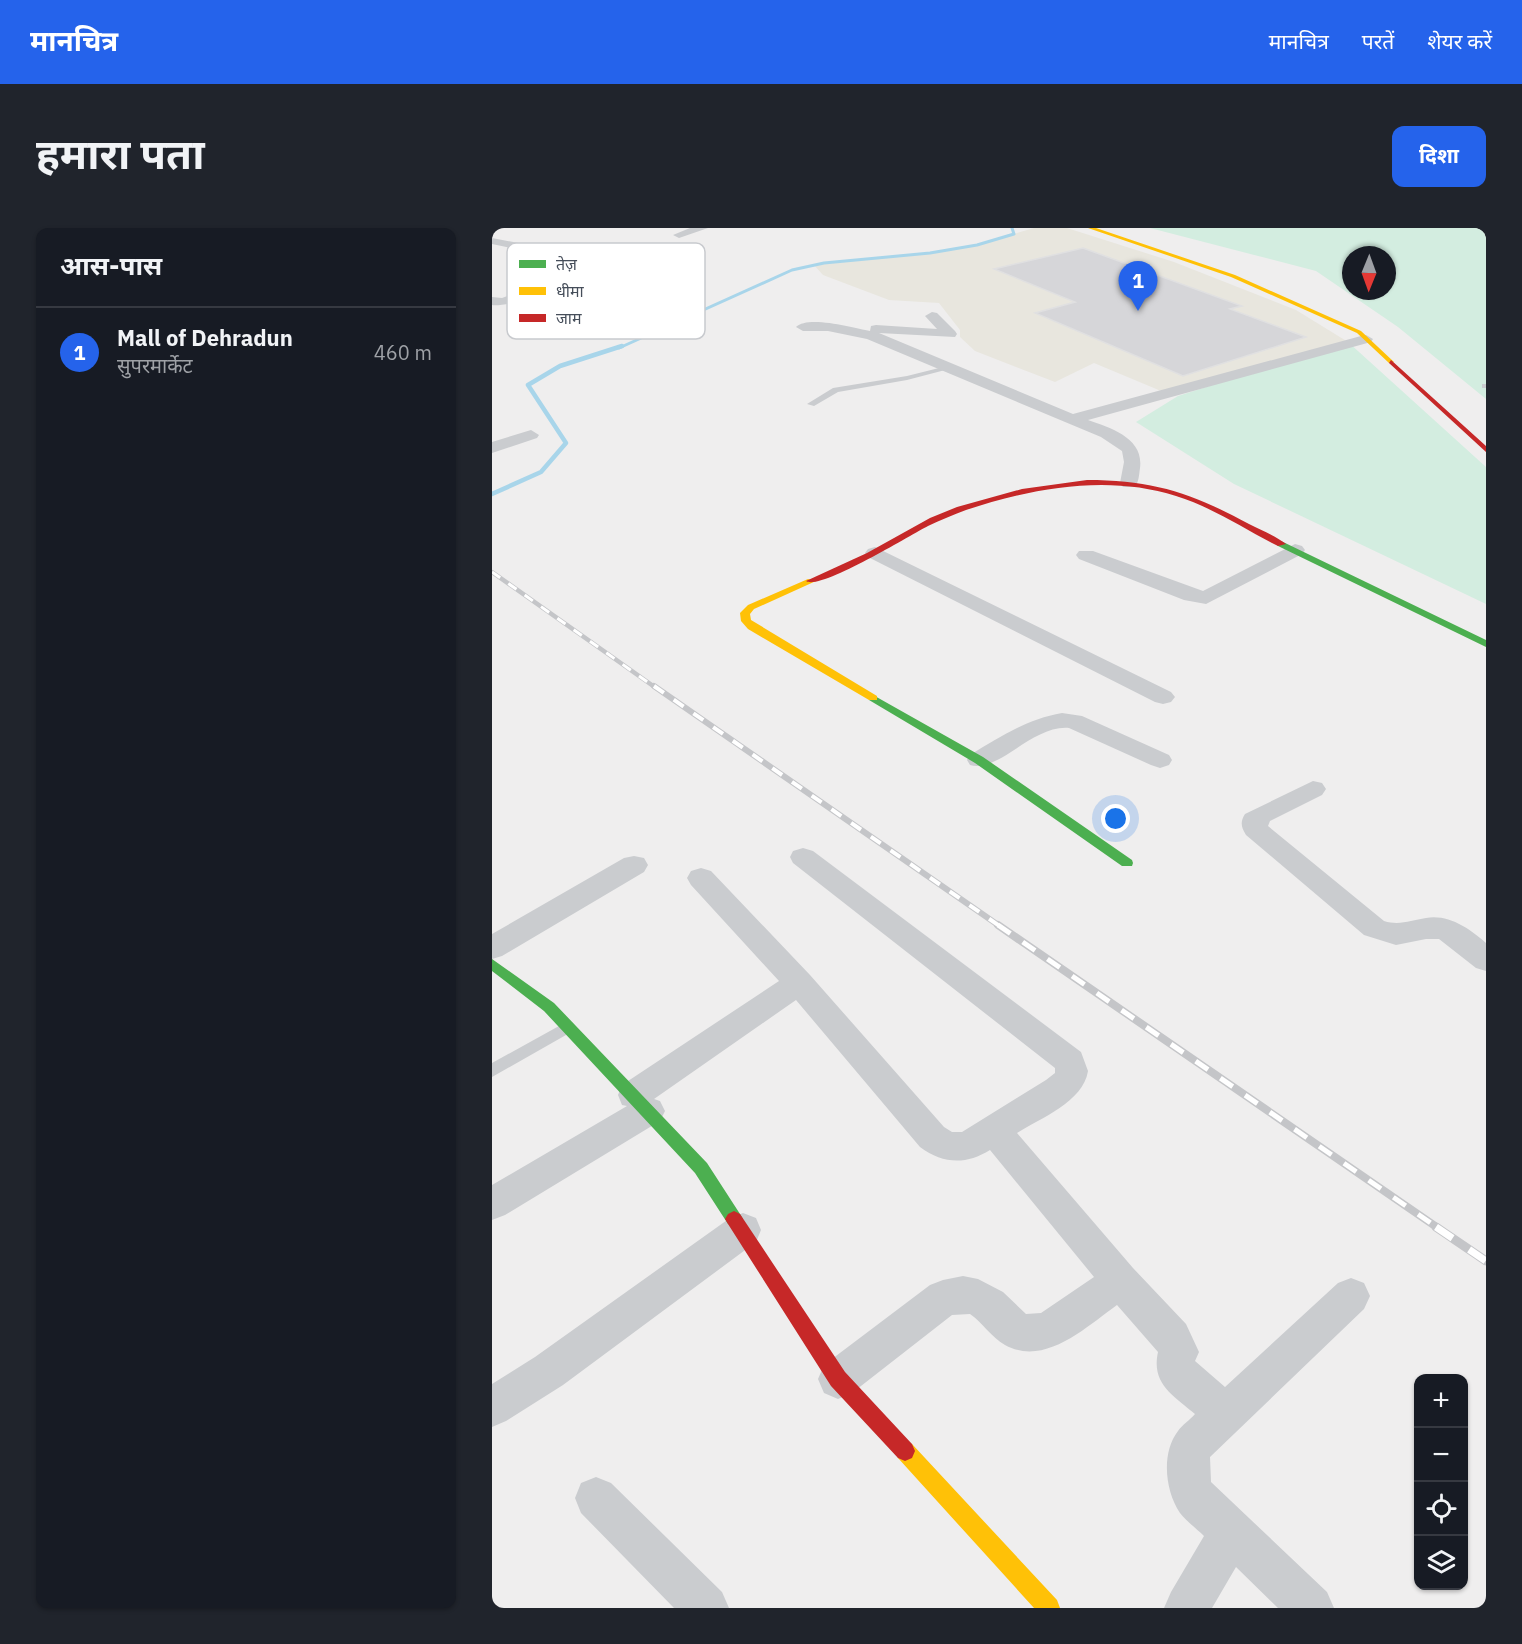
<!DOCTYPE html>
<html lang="hi">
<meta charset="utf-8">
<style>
:root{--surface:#171b24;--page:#20242c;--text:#f1f3f6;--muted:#9ea1a6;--line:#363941;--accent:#2563eb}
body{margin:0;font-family:"IBM Plex Sans","Noto Sans Devanagari",sans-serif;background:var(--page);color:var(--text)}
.controls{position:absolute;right:18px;bottom:18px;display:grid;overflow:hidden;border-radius:12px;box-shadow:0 2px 4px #0004}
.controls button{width:54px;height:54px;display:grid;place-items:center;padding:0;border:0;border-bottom:2px solid var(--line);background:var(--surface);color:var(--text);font:30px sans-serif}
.compass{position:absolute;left:850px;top:18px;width:54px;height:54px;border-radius:50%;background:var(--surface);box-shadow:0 2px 4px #0004;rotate:181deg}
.you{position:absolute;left:624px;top:591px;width:21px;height:21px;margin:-15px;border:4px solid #fff;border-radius:50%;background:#1a73e8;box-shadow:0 0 0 9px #1a73e833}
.badge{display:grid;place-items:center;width:39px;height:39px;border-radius:50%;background:var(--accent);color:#fff;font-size:20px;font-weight:700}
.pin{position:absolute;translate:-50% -50px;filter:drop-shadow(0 2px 3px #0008)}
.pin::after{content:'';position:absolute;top:32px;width:21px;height:18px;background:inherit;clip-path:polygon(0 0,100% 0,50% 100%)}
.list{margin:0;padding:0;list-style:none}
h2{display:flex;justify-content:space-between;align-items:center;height:78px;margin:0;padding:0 24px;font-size:26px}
h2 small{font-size:20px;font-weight:400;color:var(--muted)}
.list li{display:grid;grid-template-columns:39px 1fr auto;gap:18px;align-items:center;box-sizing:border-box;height:90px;padding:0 24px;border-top:2px solid var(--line)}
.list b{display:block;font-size:22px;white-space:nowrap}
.list p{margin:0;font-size:20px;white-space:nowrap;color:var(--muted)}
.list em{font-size:20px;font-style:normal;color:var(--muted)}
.icon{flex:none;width:33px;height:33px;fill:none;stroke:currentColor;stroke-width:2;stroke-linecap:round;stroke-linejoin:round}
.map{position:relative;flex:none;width:994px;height:1380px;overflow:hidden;border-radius:12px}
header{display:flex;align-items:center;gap:36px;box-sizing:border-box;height:84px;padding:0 30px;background:var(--accent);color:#fff}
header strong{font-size:28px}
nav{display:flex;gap:33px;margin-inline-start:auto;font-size:21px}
.intro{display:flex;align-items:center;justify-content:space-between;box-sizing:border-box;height:144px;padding:0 36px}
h1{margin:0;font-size:42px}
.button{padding:15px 27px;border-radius:12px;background:var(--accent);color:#fff;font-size:21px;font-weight:700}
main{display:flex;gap:36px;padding:0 36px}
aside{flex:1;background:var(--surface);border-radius:12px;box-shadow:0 2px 4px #0004}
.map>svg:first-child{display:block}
</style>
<header>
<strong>मानचित्र</strong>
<nav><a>मानचित्र</a><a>परतें</a><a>शेयर करें</a></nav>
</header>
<div class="intro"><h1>हमारा पता</h1><a class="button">दिशा</a></div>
<main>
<aside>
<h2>आस-पास<small></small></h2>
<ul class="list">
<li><span class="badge">1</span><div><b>Mall of Dehradun</b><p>सुपरमार्केट</p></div><em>460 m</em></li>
</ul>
</aside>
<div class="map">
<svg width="994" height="1380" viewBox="0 0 994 1380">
<rect width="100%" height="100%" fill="#efeeee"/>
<!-- commercial -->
<path fill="#e8e6de" d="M 542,0 L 575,0 L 682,34 L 804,82 L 856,114 L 669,163 L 602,135 L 563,154 L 483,123 L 468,109 L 468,102 L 447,75 L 397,72 L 331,47 L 322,37 L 438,25 L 485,17 Z"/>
<!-- green -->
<path fill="#d3ede0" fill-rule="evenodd" d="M 658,0 L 994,0 L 994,171 L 906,99 L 824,43 ZM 859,27 L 895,27 L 895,63 L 859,63 Z
M 856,114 L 994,239 L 994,376 L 742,256 L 644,194 L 686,168 Z"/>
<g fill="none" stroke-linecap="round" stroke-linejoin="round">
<!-- stream-far1 -->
<path stroke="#a8d5ea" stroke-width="3" d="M 127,120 L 300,42 L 332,35 L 438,25 L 485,17 L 522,6 L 520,0"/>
<!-- stream -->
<path stroke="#a8d5ea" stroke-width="4.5" d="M 0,266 L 49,244 L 74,215 L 36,157 L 68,138 L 130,118"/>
</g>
<!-- building -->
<path fill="#d6d6d9" stroke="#e0e0e1" stroke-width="1.5" d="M 591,20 L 750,78 L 738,81 L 814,109 L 691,148 L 543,85 L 583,74 L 502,41 Z"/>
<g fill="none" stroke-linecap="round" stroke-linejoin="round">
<!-- lane -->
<path fill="#cacccf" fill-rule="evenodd" d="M 455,138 L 457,139 L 457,141 L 415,152 L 346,164 L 322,178 L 315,176 L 341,160 L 415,148 Z
M 990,156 L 994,156 L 994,160 L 990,160 Z
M 76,793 L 81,795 L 83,799 L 81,803 L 0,849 L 0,835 Z"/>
<!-- street -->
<path fill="#cacccf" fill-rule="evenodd" d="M 198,0 L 216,0 L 187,10 L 181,7 Z
M 0,10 L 74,24 L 74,30 L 59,36 L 77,50 C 66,63 17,79 0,77 L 0,69 L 10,70 L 63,50 L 44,36 L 58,28 L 0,16 Z
M 440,84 L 445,85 L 463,103 L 465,106 L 463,109 L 387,105 L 581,186 L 869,108 L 874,107 L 881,111 L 879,114 L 596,192 C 619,200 652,210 648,240 C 647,247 647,253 643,259 L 631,259 L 628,255 L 632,234 L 630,223 L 609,209 L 375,111 L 336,103 L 311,103 L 304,99 C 316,87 362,100 378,103 L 379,98 L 384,97 L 445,101 L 433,88 Z
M 39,202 L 47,207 L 45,210 L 0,225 L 0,214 Z
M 803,316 L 810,318 L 813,322 L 810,326 L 714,376 L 692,372 L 587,331 L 584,327 L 587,323 L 601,323 L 711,363 Z
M 383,319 L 679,464 L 683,469 L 679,474 L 671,476 L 663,474 L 376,329 L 373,325 L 376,321 Z
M 570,485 L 590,488 L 677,527 L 680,532 L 677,537 L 668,540 L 659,537 L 577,500 C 540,497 507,545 478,537 L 475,532 L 478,527 C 508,509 535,491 570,485 Z
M 821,553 L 830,555 L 834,561 L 830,567 L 778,593 L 776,598 L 892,693 C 908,698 919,692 934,690 C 957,686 978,701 994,715 L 994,743 L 984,740 L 947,711 L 934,711 L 904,717 L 872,707 L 754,607 C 749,599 748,594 753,586 Z
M 311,620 L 321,623 L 589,824 L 596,843 C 591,874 549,890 525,905 L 641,1040 L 694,1096 L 707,1124 L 703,1133 L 733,1159 L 846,1055 L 859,1050 L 872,1055 L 878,1068 L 872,1081 L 718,1229 L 719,1254 L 835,1364 L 842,1380 L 786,1380 L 744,1339 L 720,1380 L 672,1380 L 679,1364 L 712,1308 C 705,1301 694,1293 688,1285 C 673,1263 669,1225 686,1203 C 690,1197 698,1192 703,1186 C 681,1167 659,1156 666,1124 L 625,1077 C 594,1099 553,1139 513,1117 C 499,1109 491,1095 478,1086 L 460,1087 L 360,1165 L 346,1171 L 332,1165 L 326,1151 L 332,1137 L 438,1057 L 451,1052 L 471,1048 L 486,1051 L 511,1064 L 534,1086 L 549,1085 L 602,1049 L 498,922 C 474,937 451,936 428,919 L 304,772 L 162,871 L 168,873 L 173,883 L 168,893 L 13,987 L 0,992 L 0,957 L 135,878 L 130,877 L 126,867 L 130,857 L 287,753 L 199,657 L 195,650 L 199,643 L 209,640 L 219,643 L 318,747 L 452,899 L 460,904 L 470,904 L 554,852 L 563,845 L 563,840 L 301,635 L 298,629 L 301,623 Z
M 142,628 L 152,630 L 156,637 L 152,644 L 10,728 L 0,731 L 0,706 L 132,630 Z
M 251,985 L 264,990 L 269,1002 L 264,1014 L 71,1157 L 14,1193 L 0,1199 L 0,1156 L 43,1129 L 238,990 Z
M 104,1249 L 119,1255 L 230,1364 L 237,1380 L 182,1380 L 89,1285 L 83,1270 L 89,1255 Z"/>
<!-- fast -->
<path fill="#4caf50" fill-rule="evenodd" d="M 789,313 L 994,412 L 994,419 L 786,318 L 784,316 Z
M 381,467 L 491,529 L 640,632 L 641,635 L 640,638 L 630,638 L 483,535 L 377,472 L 377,468 Z
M 0,731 L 62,775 L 215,935 L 248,986 L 251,991 L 248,996 L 242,999 L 236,996 L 203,945 L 52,783 L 0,743 Z"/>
<!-- slow -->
<path fill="#ffc107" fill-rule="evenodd" d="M 596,0 L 604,0 L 743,47 L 869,103 L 902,134 L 897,135 L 865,105 L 739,49 Z
M 316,351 L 324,353 L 262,381 L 258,386 L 259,392 L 385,468 L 385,472 L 377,472 L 256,401 L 249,393 L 248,385 L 256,377 Z
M 413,1213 L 420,1216 L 565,1372 L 568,1380 L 542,1380 L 406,1230 L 403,1223 L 406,1216 Z"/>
<!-- jam -->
<path fill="#c62828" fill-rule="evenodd" d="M 899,132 L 994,218 L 994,224 L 897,135 Z
M 595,252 C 661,252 700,265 757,296 C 769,302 784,308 794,316 L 786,318 C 752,301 720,279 684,268 C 616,246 540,260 474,282 C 461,287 448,292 436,298 C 418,307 328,363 314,353 L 375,325 L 438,290 L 465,279 L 530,261 Z
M 242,983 L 248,986 L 353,1144 L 420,1216 L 423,1223 L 420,1230 L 413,1233 L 406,1230 L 339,1158 L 236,996 L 233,991 L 236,986 Z"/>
<!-- rail-far3 casing -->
<g stroke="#c4c5c8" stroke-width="4.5">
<path id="rail-far3" d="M 0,344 L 164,460"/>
</g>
<!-- rail-far2 casing -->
<g stroke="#c4c5c8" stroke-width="6">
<path id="rail-far2" d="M 162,458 L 509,699"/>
</g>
<!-- rail-far1 casing -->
<g stroke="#c4c5c8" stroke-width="8">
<path id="rail-far1" d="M 506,697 L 946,1000"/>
</g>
<!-- rail casing -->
<g stroke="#c4c5c8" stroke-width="9">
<path id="rail" d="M 944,999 L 994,1033"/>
</g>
<!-- rail-far3 -->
<use href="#rail-far3" stroke="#fff" stroke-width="3" stroke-dasharray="10" stroke-linecap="butt"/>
<!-- rail-far2 -->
<use href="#rail-far2" stroke="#fff" stroke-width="4" stroke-dasharray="12" stroke-linecap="butt"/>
<!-- rail-far1 -->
<use href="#rail-far1" stroke="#fff" stroke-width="5" stroke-dasharray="15" stroke-linecap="butt"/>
<!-- rail -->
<use href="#rail" stroke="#fff" stroke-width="7" stroke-dasharray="20" stroke-linecap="butt"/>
</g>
<!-- legend -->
<rect x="15" y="15" width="198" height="96" rx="9" fill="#fff" stroke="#c8cace" stroke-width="1.5"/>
<rect x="27" y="32" width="27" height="8" fill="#4caf50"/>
<rect x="27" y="59" width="27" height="8" fill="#ffc107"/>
<rect x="27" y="86" width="27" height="8" fill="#c62828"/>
<g font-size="16" fill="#464e5a">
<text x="64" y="42">तेज़</text>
<text x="64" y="69">धीमा</text>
<text x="64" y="96">जाम</text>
</g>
</svg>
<div class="controls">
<button>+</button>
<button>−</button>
<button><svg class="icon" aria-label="locate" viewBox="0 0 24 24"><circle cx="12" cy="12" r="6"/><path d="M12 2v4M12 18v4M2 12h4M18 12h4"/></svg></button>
<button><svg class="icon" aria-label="layers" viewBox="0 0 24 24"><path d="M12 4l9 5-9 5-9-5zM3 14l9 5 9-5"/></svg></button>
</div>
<svg class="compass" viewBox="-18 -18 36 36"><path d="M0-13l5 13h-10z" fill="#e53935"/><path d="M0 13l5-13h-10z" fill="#9ea1a6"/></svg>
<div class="you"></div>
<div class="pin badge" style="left:646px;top:83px">1</div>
</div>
</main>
